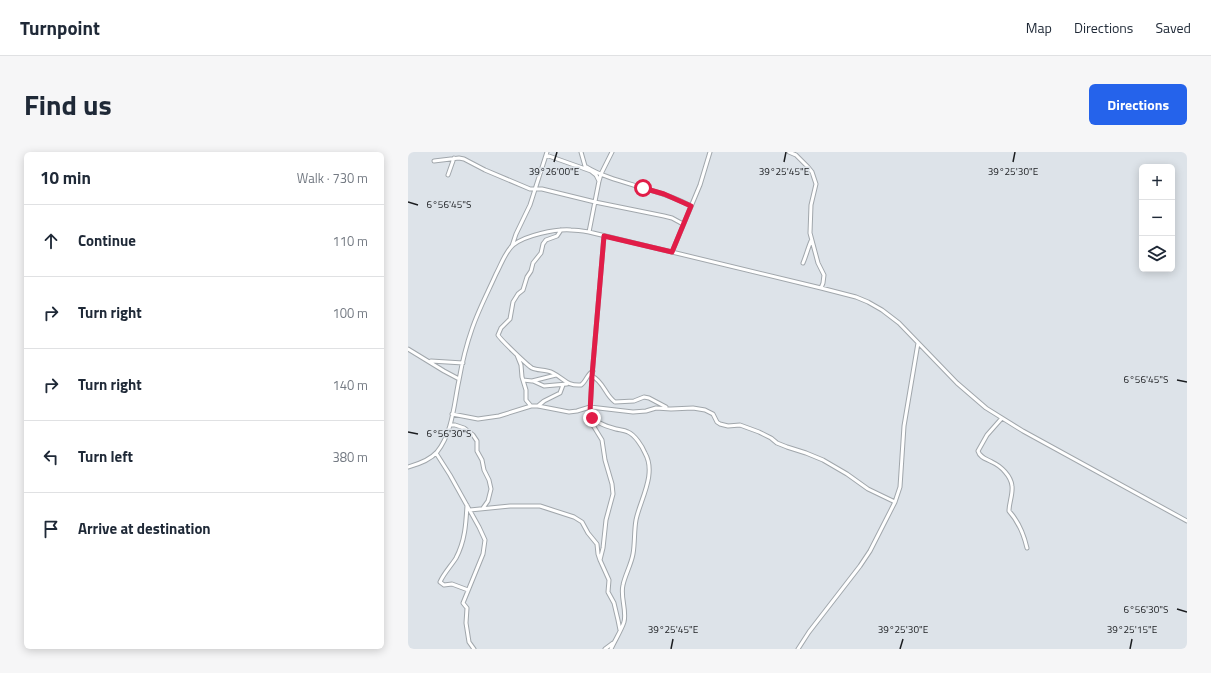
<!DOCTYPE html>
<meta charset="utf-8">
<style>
:root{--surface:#fff;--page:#f6f6f7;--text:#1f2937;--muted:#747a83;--line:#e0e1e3;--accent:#2563eb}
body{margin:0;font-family:"Titillium Web",sans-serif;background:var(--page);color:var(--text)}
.controls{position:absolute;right:12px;top:12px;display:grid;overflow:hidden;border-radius:6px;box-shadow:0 2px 10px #0003}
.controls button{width:36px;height:36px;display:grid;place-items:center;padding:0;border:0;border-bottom:1px solid var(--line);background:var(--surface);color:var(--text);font:20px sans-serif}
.stop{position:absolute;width:12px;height:12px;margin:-9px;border:3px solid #e11d48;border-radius:50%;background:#fff}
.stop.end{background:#e11d48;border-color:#fff;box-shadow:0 1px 4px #0008}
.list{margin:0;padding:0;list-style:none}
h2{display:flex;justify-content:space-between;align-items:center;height:52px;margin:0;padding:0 16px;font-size:17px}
h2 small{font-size:13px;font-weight:400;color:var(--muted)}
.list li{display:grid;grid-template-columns:26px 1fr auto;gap:12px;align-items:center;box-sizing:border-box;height:72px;padding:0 16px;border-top:1px solid var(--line)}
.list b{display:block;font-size:15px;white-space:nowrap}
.list em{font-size:13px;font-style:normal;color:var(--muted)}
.icon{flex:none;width:22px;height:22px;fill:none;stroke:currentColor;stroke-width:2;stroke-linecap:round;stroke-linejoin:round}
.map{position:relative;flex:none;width:779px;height:497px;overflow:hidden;border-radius:6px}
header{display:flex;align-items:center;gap:24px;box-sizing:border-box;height:56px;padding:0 20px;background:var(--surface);border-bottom:1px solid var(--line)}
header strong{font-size:19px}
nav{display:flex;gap:22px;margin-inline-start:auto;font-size:14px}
.intro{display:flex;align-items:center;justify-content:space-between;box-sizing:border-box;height:96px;padding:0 24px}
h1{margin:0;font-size:28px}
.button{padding:10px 18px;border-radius:6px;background:var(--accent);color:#fff;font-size:14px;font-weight:700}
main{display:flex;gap:24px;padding:0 24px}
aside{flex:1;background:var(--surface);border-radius:6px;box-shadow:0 2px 10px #0003}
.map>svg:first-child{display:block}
</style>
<header>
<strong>Turnpoint</strong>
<nav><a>Map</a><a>Directions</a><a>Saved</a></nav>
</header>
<div class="intro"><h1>Find us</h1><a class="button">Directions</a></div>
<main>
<aside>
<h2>10 min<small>Walk · 730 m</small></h2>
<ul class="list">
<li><svg class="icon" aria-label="ahead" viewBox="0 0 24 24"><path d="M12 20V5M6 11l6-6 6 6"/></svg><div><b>Continue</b></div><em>110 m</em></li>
<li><svg class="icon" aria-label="right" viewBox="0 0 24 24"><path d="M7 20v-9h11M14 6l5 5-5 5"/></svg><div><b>Turn right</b></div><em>100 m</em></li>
<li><svg class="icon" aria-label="right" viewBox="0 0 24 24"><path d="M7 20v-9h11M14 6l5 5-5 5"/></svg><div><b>Turn right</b></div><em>140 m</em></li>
<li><svg class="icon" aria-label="left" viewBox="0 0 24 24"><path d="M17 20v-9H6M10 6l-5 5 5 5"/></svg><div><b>Turn left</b></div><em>380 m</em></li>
<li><svg class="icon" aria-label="arrive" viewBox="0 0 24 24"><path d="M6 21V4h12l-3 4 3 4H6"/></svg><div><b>Arrive at destination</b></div></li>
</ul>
</aside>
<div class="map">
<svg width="779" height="497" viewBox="0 0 779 497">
<rect width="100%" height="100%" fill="#dde3e9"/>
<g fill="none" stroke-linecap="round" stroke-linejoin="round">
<!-- minor casing -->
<g stroke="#a1a7ac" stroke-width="5">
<path id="minor" d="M 173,0 L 177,14 C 196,26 220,31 242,38 C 256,42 270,47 283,54
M 381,0 L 388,3 L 400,15 L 404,20 L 408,32 L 403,53 L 402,81 L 410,111 L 416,123 L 415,131 L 413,136
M 138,3 L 183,19 L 188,23 L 191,29
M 26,9 L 51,6 L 56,7 L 77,18 L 122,37 L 134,37 L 187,50 L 256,64 L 264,66 L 275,72
M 40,23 L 46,6
M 153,78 L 149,84 L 138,88 L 135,92 L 133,101 L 125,111 L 123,119 L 119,125 L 115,138 L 110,142 L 105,150 L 102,167 L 93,176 L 90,183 C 92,187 119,213 124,216 C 130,219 137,217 145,221 C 157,227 158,234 173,233 C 178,230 179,222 185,219
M 181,80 L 191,29 L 193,22 L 204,0
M 196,84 L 184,224 L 182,262 C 186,270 200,275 208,277 C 212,278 216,278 220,280 C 227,283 234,294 237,301 C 249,322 232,348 228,368 C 226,379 227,391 225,402 C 223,413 217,423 215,433 C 212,445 219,458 216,470 C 213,479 207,488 203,497
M 104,94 L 108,82 L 122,53 L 139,0
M 264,100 L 292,33 L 302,0
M 395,111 C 398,104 400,96 403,89
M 0,197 L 36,219 L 51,227
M 109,203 L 113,213 L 114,225 L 118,238 L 118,248 L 123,254
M 23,209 L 55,211
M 184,224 C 196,230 197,243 207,250 L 226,249 L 236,245 L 241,246 L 258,255
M 115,228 L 124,229 L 148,223
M 125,229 L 136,234 L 159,232
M 130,254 L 136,249 L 152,241 L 155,233
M 44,262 L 70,267 L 91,264 L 123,254 L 130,254 L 161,260 L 169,259 L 182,255 L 225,260 L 238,259 L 248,256 L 263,257 L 285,256 L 297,258 L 305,262 L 309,270 L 312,272 L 320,274 L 332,273 L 351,280 L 363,286 L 369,291 L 379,295 L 398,301 L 415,308 L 439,322 L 460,337 L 487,350
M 183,264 L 183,270 L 194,288 L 197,308 L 204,332 L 205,342 L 198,368 L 195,396 L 192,408 L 201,428 L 200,440 L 206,451 L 210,468 L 212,478
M 594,266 L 579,283 L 570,299 C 572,306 579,307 584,310 C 593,314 603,324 604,334 C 605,342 601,351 601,359 C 610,369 616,383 619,396
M 42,273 L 47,273 L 56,276 L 65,283 L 69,289 L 69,299 L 74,308 L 76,318 L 81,328 L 83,337 L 80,349 L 75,356
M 28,301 L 42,323 L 71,375 L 77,388 L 75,402 L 55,451 L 59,456 L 58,471 L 61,490 L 66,497
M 0,315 C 11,312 22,308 29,300 C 45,280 46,251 51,228 C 54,211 58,194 64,177 C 70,159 80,140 88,122 C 93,113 97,100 105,93 C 118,83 147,77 163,78 C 169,78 175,79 181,80 L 413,136 L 448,145 L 460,150 L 474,158 L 491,171 L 549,231 L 578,256 L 615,279 L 779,369
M 59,353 C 58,372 57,389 48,406 C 43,414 36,421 32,430 L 36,433 L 44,432 L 60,438
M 62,358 L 102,354 L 132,354 L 166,365 L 174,370 L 180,381 L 189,392 L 190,402 L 192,408
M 197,497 L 205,491
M 390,497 L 401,480 L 452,414 L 462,399 L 487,350 L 492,335 L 496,274 L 510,191"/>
</g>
<!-- minor -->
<use href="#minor" stroke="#fff" stroke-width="3"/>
</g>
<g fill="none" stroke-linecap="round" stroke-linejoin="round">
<!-- route -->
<path stroke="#e11d48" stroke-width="5" d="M 184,266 L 182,260 L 184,224 L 196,84 L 264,100 L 283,54 L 256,42 L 235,36"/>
</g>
<!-- ticks -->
<path fill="none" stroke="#1b1d20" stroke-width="1.5" d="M 146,10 L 149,0M 376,10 L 378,0M 605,10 L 607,0M 0,50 L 10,53M 769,228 L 779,230M 0,280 L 10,282M 769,457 L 779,460M 263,497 L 265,487M 492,497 L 495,487M 722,497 L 724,487"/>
<g font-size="10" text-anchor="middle" fill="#1b1d20" stroke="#dde3e9" stroke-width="3" stroke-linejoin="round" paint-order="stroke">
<text x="146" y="23">39°26'00"E</text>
<text x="376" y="23">39°25'45"E</text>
<text x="605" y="23">39°25'30"E</text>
<text x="41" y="56">6°56'45"S</text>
<text x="738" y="231">6°56'45"S</text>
<text x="41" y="285">6°56'30"S</text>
<text x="738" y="461">6°56'30"S</text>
<text x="265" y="481">39°25'45"E</text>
<text x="495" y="481">39°25'30"E</text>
<text x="724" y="481">39°25'15"E</text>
</g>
</svg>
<div class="controls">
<button>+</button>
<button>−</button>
<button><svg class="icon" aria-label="layers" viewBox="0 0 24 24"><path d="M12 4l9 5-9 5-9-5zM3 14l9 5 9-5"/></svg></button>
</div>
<div class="stop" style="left:235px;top:36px"></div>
<div class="stop end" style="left:184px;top:266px"></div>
</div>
</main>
